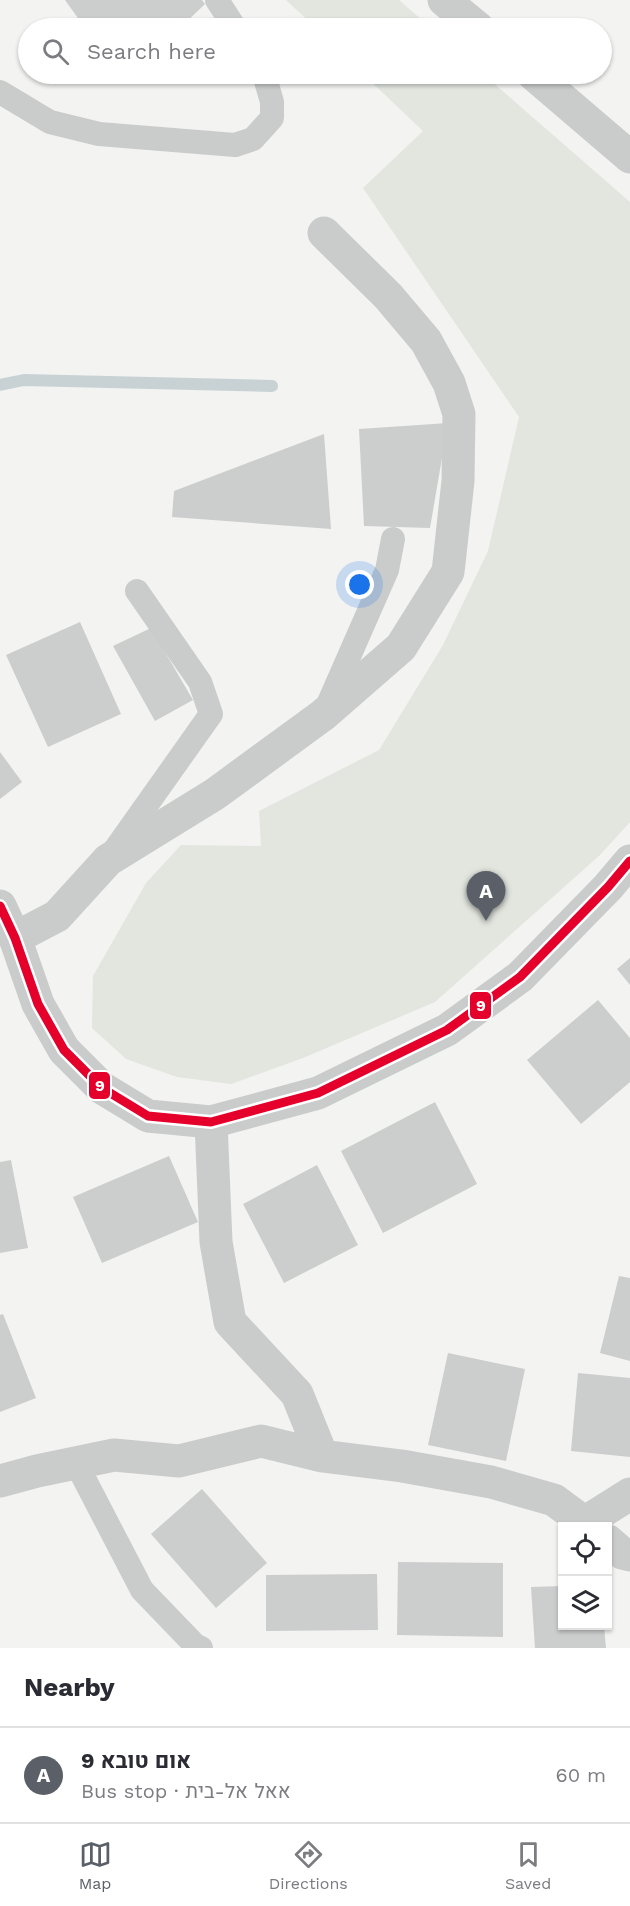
<!DOCTYPE html>
<meta charset="utf-8">
<style>
:root{--surface:#fff;--page:#f7f7f7;--text:#2b2b33;--muted:#7c7c81;--line:#e1e1e2;--accent:#5b6068}
body{margin:0;font-family:"Work Sans",Heebo,sans-serif;background:var(--page);color:var(--text)}
.controls{position:absolute;right:18px;bottom:18px;display:grid;overflow:hidden;border-radius:0px;box-shadow:0 2px 4px #0004}
.controls button{width:54px;height:54px;display:grid;place-items:center;padding:0;border:0;border-bottom:2px solid var(--line);background:var(--surface);color:var(--text);font:30px sans-serif}
.you{position:absolute;left:360px;top:585px;width:21px;height:21px;margin:-15px;border:4px solid #fff;border-radius:50%;background:#1a73e8;box-shadow:0 0 0 9px #1a73e833}
.badge{display:grid;place-items:center;width:39px;height:39px;border-radius:50%;background:var(--accent);color:#fff;font-size:20px;font-weight:700}
.pin{position:absolute;translate:-50% -50px;filter:drop-shadow(0 2px 3px #0008)}
.pin::after{content:'';position:absolute;top:32px;width:21px;height:18px;background:inherit;clip-path:polygon(0 0,100% 0,50% 100%)}
.list{margin:0;padding:0;list-style:none}
h2{display:flex;justify-content:space-between;align-items:center;height:78px;margin:0;padding:0 24px;font-size:26px}
h2 small{font-size:20px;font-weight:400;color:var(--muted)}
.list li{display:grid;grid-template-columns:39px 1fr auto;gap:18px;align-items:center;box-sizing:border-box;height:96px;padding:0 24px;border-top:2px solid var(--line)}
.list b{display:block;font-size:22px;white-space:nowrap}
.list p{margin:0;font-size:20px;white-space:nowrap;color:var(--muted)}
.list em{font-size:20px;font-style:normal;color:var(--muted)}
.icon{flex:none;width:33px;height:33px;fill:none;stroke:currentColor;stroke-width:2;stroke-linecap:round;stroke-linejoin:round}
.map{position:relative;flex:none;width:630px;height:1648px;overflow:hidden}
.search{position:absolute;background:var(--surface);box-shadow:0 2px 4px #0004;left:18px;right:18px;top:18px;height:66px;display:flex;align-items:center;gap:15px;box-sizing:border-box;padding:0 21px;border-radius:33px;color:var(--muted);font-size:22px}
.sheet{height:174px;background:var(--surface)}
nav{display:flex;justify-content:space-around;align-items:center;box-sizing:border-box;height:84px;border-top:2px solid var(--line);background:var(--surface);font-size:16px;color:var(--muted)}
nav a{display:grid;justify-items:center;gap:3px}
nav .on{color:var(--accent)}
.map>svg:first-child{display:block}
</style>
<div class="map">
<svg width="630" height="1648" viewBox="0 0 630 1648">
<rect width="100%" height="100%" fill="#f3f3f1"/>
<!-- green -->
<path fill="#e2e6df" d="M 286,0 L 399,0 L 431,28 L 316,28 Z
M 363,74 L 483,74 L 630,202 L 630,822 L 600,855 L 435,1002 L 303,1058 L 231,1084 L 177,1077 L 126,1059 L 92,1028 L 93,976 L 146,883 L 181,845 L 261,846 L 259,811 L 379,750 L 443,645 L 488,551 L 519,417 L 363,188 L 423,131 Z"/>
<g fill="none" stroke-linecap="round" stroke-linejoin="round">
<!-- stream -->
<path stroke="#c8d2d4" stroke-width="12" d="M 0,385 L 24,380 L 272,386"/>
</g>
<!-- building -->
<path fill="#cccecd" d="M 65,0 L 202,0 L 205,4 L 180,28 L 85,28 Z
M 117,74 L 135,74 L 124,84 Z
M 448,423 L 430,528 L 364,526 L 359,429 Z
M 324,434 L 331,529 L 172,517 L 174,491 Z
M 80,622 L 121,714 L 48,747 L 6,655 Z
M 151,628 L 193,700 L 155,721 L 113,646 Z
M 0,752 L 22,782 L 0,799 Z
M 630,958 L 630,985 L 617,969 Z
M 598,1000 L 630,1038 L 630,1082 L 581,1124 L 527,1060 Z
M 435,1102 L 477,1184 L 383,1233 L 341,1151 Z
M 169,1156 L 198,1222 L 102,1263 L 73,1197 Z
M 11,1160 L 28,1248 L 0,1253 L 0,1162 Z
M 317,1165 L 358,1245 L 284,1283 L 243,1204 Z
M 619,1276 L 630,1278 L 630,1361 L 600,1353 Z
M 3,1314 L 36,1398 L 0,1412 L 0,1315 Z
M 448,1353 L 525,1369 L 506,1461 L 428,1445 Z
M 578,1373 L 630,1378 L 630,1457 L 571,1451 Z
M 202,1489 L 267,1563 L 216,1608 L 151,1534 Z
M 398,1562 L 503,1563 L 503,1637 L 397,1635 Z
M 377,1574 L 378,1630 L 266,1631 L 266,1575 Z
M 562,1586 L 562,1626 L 604,1626 L 606,1648 L 535,1648 L 531,1587 Z"/>
<g fill="none" stroke-linecap="round" stroke-linejoin="round">
<!-- service -->
<path stroke="#cacccc" stroke-width="24" d="M 217,0 L 235,28
M 0,92 L 50,122 L 99,134 L 235,145 L 253,139 L 272,118 L 272,102 L 264,74
M 326,709 L 387,570 L 393,539
M 114,851 L 211,714 L 200,682 L 137,591
M 76,1463 L 142,1590 L 195,1645 L 201,1648"/>
<!-- minor -->
<path stroke="#cacccc" stroke-width="33" d="M 15,938 L 57,916 L 108,860 L 215,794 L 323,715 L 401,647 L 448,572 L 458,481 L 459,414 L 449,383 L 426,341 L 388,296 L 324,233
M 211,1122 L 216,1242 L 230,1322 L 297,1394 L 322,1456 L 402,1466 L 491,1482 L 554,1500 L 589,1526
M 0,1481 L 37,1471 L 114,1455 L 179,1461 L 261,1441 L 322,1456
M 584,1523 L 630,1494
M 608,1541 L 622,1553 L 630,1555"/>
<!-- tertiary -->
<path stroke="#cacccc" stroke-width="33" d="M 444,0 L 478,28
M 533,74 L 630,157
M 0,906 L 15,938 L 38,1004 L 64,1050 L 102,1088 L 148,1116 L 211,1122 L 318,1093 L 447,1030 L 520,977 L 608,887 L 630,861"/>
<!-- bus-1 casing -->
<g stroke="#fff" stroke-width="14">
<path id="bus-1" d="M 0,906 L 15,938 L 38,1004 L 64,1050 L 102,1088 L 148,1116 L 211,1122 L 318,1093 L 447,1030 L 520,977 L 608,887 L 630,861"/>
</g>
<!-- bus-1 -->
<use href="#bus-1" stroke="#e4002b" stroke-width="9"/>
</g>
<g stroke="#fff" stroke-width="2">
<rect x="469" y="991" width="23" height="29" rx="6" fill="#e4002b"/>
<rect x="88" y="1071" width="23" height="29" rx="6" fill="#e4002b"/>
</g>
<g font-size="16" text-anchor="middle" font-weight="bold" fill="#fff">
<text x="481" y="1011">9</text>
<text x="100" y="1091">9</text>
</g>
</svg>
<div class="controls">
<button><svg class="icon" aria-label="locate" viewBox="0 0 24 24"><circle cx="12" cy="12" r="6"/><path d="M12 2v4M12 18v4M2 12h4M18 12h4"/></svg></button>
<button><svg class="icon" aria-label="layers" viewBox="0 0 24 24"><path d="M12 4l9 5-9 5-9-5zM3 14l9 5 9-5"/></svg></button>
</div>
<div class="you"></div>
<div class="pin badge" style="left:486px;top:921px">A</div>
<div class="search"><svg class="icon" aria-label="search" viewBox="0 0 24 24"><circle cx="10" cy="10" r="6"/><path d="M15 15l6 6"/></svg>Search here</div>
</div>
<section class="sheet">
<h2>Nearby<small></small></h2>
<ul class="list">
<li><span class="badge">A</span><div><b>אום טובא 9</b><p>Bus stop · אאל אל-בית</p></div><em>60 m</em></li>
</ul>
</section>
<nav>
<a class="on"><svg class="icon" aria-label="map" viewBox="0 0 24 24"><path d="M3 6l6-2 6 2 6-2v14l-6 2-6-2-6 2zM9 4v14M15 6v14"/></svg>Map</a>
<a><svg class="icon" aria-label="directions" viewBox="0 0 24 24"><path d="M12 3l9 9-9 9-9-9zM9 14v-3h6M13 9l2 2-2 2"/></svg>Directions</a>
<a><svg class="icon" aria-label="saved" viewBox="0 0 24 24"><path d="M7 4h10v16l-5-4-5 4z"/></svg>Saved</a>
</nav>
